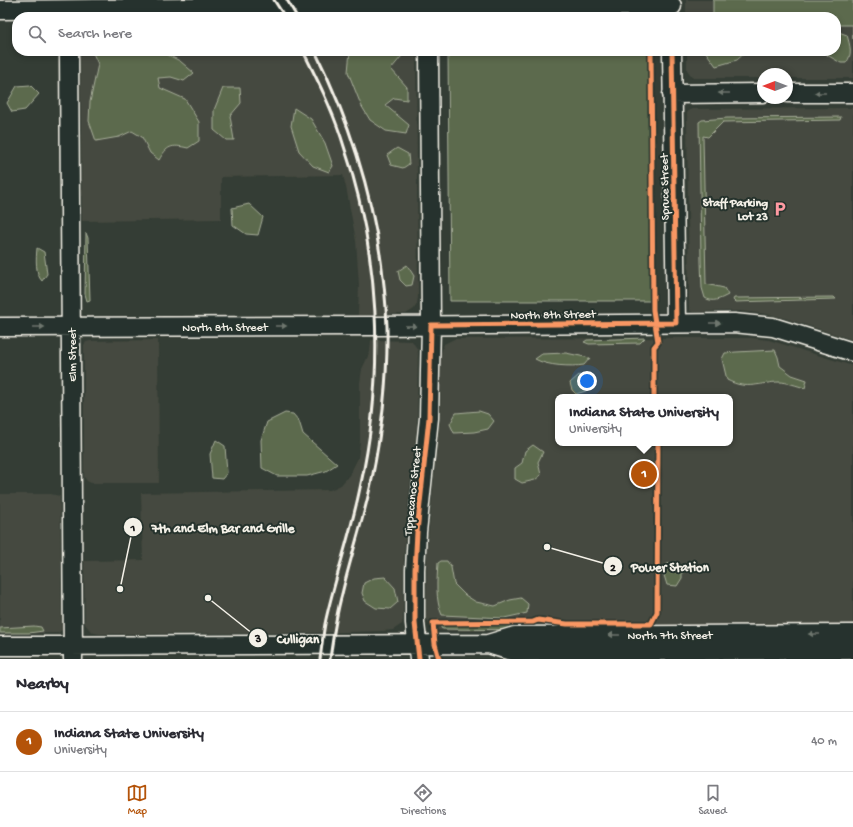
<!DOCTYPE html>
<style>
:root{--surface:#fff;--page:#f7f7f7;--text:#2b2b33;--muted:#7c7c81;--line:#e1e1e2;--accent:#b45309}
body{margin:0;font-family:"Gochi Hand",sans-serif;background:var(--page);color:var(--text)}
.compass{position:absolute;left:757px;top:68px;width:36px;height:36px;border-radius:50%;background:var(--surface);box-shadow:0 2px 6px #0003;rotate:270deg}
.you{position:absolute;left:587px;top:381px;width:14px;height:14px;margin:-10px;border:3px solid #fff;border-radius:50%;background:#1a73e8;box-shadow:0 0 0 6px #1a73e833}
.badge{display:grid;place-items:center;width:26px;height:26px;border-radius:50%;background:var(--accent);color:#fff;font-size:13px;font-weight:700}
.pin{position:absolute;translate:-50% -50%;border:2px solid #fff;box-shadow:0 1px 4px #0006}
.popup{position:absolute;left:555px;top:394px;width:178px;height:52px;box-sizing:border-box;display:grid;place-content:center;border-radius:8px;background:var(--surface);filter:drop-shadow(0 1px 3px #0005);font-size:13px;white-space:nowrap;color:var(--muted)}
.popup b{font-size:15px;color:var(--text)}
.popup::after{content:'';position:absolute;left:50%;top:100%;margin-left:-8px;border:8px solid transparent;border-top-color:var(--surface)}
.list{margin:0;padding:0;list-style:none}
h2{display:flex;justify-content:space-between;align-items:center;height:52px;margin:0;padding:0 16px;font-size:17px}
h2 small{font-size:13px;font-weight:400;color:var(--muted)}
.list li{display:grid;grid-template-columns:26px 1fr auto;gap:12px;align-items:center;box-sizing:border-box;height:60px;padding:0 16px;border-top:1px solid var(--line)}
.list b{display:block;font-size:15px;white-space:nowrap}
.list p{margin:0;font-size:13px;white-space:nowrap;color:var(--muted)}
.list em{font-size:13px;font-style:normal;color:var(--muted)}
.icon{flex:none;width:22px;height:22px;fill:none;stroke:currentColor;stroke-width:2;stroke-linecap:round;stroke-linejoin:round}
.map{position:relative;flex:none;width:853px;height:659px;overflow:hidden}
.search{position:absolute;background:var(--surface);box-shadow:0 2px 6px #0003;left:12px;right:12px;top:12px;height:44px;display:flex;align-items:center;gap:10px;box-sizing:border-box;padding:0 14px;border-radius:16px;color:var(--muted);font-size:15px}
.sheet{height:112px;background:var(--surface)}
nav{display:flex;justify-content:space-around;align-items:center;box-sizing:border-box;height:56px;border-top:1px solid var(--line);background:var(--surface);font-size:11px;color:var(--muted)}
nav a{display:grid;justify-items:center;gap:2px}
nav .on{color:var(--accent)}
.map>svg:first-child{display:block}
</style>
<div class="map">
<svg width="853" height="659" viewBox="0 0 853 659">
<rect width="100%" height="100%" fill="#343d35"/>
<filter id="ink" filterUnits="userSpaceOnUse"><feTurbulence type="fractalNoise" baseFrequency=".025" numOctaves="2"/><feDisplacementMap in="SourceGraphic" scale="8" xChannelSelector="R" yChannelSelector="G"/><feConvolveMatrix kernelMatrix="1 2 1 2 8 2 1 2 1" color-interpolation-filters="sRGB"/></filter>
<g filter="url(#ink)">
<!-- built -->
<path fill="#45493f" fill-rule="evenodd" d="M 686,0 L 853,0 L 853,78 L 787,78 L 787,74 L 763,74 L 763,78 L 693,78 L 687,70 L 687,51 L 836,51 L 836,17 L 686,17 Z
M 80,51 L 416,51 L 418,297 L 417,304 L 414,309 L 406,314 L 358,315 L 359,285 L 356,241 L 346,187 L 343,175 L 221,177 L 221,219 L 82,221 Z
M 853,108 L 853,340 L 784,318 L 767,314 L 739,311 L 693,312 L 690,311 L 689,308 L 687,113 L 689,110 L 693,109 Z
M 694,338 L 751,338 L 769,340 L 853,366 L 853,629 L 448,631 L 438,630 L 432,628 L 426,618 L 427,547 L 440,416 L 441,353 L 444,344 L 454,339 ZM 558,397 L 730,397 L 730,443 L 558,443 Z
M 158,340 L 159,483 L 91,483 L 87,481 L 84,477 L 84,345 L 86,342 L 90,341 Z
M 371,340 L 412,341 L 418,350 L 417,428 L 408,505 L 404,554 L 403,620 L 402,624 L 393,630 L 383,631 L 309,633 L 99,634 L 94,633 L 89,629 L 85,624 L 84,561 L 143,560 L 141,493 L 330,490 L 341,485 L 350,474 L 358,458 L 360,441 L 360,383 L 362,369 L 370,352 Z
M 0,494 L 51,494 L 60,496 L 62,630 L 58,633 L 0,634 Z"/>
<!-- green -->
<path fill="#5b6b4d" stroke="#a8ae9a" d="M 713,0 L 853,0 L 853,39 L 853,25 L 836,25 L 836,17 L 713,17 Z
M 836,31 L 847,35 C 850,46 853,54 846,63 L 841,63 L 827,55 L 826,51 L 836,51 Z
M 92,51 L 160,51 L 180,61 L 194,73 L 184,81 L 171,77 L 158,78 L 160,88 L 185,99 L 199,122 L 199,141 L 188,148 C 171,144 167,146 159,160 L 150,153 L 142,137 L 132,131 L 119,137 L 96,141 L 89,121 L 90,102 L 98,64 Z
M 350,51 L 406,51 L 391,69 L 407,87 L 407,100 L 394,98 L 385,105 L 409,125 L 406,134 L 386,131 L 370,120 L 361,105 L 348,72 Z
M 448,51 L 649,51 L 651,301 L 450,301 Z
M 705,51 L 747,51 L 737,60 L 716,66 Z
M 30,85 L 39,94 L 25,110 L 12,112 L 7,103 L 17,86 Z
M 223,88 L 240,88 L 241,103 L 230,116 L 234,140 L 226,140 L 214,130 L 214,110 Z
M 294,108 L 311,119 L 325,143 L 333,166 L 329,172 L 313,166 L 299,151 L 291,126 Z
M 841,117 L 840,120 L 723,122 L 708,137 L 703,136 L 706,284 L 724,288 L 728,295 C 720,299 713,303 705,298 L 702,288 L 701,262 L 699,122 L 702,120 L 727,118 Z
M 397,148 L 408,154 L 409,164 L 403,168 L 391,165 L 387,155 Z
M 249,204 L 263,217 L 258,235 L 246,234 L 233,225 L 232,208 Z
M 86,233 L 88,238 L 90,300 L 87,301 L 85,294 Z
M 37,248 L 44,252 L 47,274 L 42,281 C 35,274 36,258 37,248 Z
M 407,265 L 414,276 L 412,285 L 406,286 L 400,280 L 398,271 Z
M 834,297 L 836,299 L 735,302 L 733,300 L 734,298 Z
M 645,338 L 640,343 L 589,344 L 584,342 L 587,340 Z
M 775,350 L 778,357 L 780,366 L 792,375 L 807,380 L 805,388 C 798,386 786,382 780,382 C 760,382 748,391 727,380 L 722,359 L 725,353 L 736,352 Z
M 566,353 L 590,358 L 584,365 C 571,367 547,366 535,359 L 542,354 Z
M 579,375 L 586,378 L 586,391 L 576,394 L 572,390 L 570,383 Z
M 479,411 L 488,414 L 494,421 L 488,429 L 474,432 L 454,433 L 450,424 L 456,413 Z
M 285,413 L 293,414 L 299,421 L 303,434 L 337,464 L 326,471 L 307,476 L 277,476 L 262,468 L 261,440 L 267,422 Z
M 216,440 L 225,446 L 227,473 L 222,479 L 212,478 L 210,454 Z
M 533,445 L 543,452 L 538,462 L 541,475 L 535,480 L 522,483 L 515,479 L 515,468 L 522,463 L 525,451 Z
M 441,561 L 447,561 L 451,567 L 454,584 L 465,595 L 476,602 L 495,606 L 510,600 L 521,598 L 528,604 L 527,613 L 504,618 L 442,615 C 435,600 437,580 438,563 Z
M 675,562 L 682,569 L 682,578 L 677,586 L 667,585 L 663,572 L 667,564 Z
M 385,577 L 395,588 L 398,602 L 390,609 L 376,608 L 365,601 L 362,593 L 364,583 L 374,578 Z
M 444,625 L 524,625 L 527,626 L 527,628 L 524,630 L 443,629 L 441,628 L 441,626 Z
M 34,626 L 41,627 L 43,631 L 29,633 L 0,633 L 0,628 Z"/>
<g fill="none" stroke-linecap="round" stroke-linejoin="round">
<!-- minor casing -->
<g stroke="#f4f1e8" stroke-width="21">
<path id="minor" d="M 0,10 L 291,7 L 672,6
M 69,51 L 73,659
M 672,51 L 676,323
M 787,93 L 853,93
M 672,94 L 763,93
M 0,327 L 376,326 L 734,323 L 773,327 L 853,352
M 488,644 L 514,652 L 853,650
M 0,646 L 488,644 L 515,636 L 853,634
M 419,659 L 415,623 L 415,570 L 417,532 L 429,418 L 431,325 L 429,51"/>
</g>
<!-- minor -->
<use href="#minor" stroke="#26332d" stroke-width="18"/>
<!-- rail -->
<path stroke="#f4f1e8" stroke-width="3" d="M 274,0 L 285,17
M 287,0 L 297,17
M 303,51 C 317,79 331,107 341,137 C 380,250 386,371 360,488 C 351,532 336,575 326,619 C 323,632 322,646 320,659
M 315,51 C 357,136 383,230 387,326 C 388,377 382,429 372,479 C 364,518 351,555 342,594 C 336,615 333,637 330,659"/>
<!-- cycleway casing -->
<g stroke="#26332d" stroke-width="8">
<path id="cycleway" d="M 651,51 L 653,310 L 658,342 L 654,347 L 654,397
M 419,659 L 415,623 L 415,570 L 417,532 L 429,418 L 431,325 L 676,323 L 672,51
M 439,659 L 435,644 L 433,623 L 533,622 L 538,620 L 567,624 L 651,624 L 657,612 L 658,443"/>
</g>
<!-- cycleway -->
<use href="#cycleway" stroke="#f99763" stroke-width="5"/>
</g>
<!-- one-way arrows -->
<defs><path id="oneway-solid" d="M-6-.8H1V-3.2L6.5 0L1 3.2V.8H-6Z"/></defs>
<g fill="#6e766e">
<use href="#oneway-solid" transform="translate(724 93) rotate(180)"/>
<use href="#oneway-solid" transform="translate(820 93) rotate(180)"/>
<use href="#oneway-solid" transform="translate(715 323)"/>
<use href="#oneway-solid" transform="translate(281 326)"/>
<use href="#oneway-solid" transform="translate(411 326) rotate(-1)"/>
<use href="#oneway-solid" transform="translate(39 327)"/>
<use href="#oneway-solid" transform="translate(814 634) rotate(180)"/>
<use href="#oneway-solid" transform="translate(614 635) rotate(180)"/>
</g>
</g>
<!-- icons -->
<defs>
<g id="parking-bare" transform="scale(1.2)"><path d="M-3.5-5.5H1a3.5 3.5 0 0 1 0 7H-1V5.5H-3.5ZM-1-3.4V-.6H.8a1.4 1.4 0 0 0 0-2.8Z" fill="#ff9aa2" stroke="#26332d" stroke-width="2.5" paint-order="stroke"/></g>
</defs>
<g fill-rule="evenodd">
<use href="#parking-bare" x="780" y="209"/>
</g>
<g text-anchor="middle" stroke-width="4" stroke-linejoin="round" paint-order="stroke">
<!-- street labels -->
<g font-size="12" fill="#f4f1e8" stroke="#26332d">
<text transform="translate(664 187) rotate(-91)" y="4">Spruce Street</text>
<text transform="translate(553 314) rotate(-1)" y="4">North 8th Street</text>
<text x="225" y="331">North 8th Street</text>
<text transform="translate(72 355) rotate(-90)" y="4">Elm Street</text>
<text transform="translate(412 491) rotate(-84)" y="4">Tippecanoe Street</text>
<text x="670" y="639">North 7th Street</text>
</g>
<!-- poi labels -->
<g font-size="12" font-weight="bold" fill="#f4f1e8" stroke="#26332d" text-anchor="end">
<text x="768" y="206">Staff Parking<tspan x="768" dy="14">Lot 23</tspan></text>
</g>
</g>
<!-- callouts -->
<path fill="none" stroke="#f4f1e8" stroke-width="1.5" d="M120 589L133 527M547 547L613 566M208 598L258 638"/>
<g fill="#f4f1e8" stroke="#26332d" stroke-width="1.5">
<circle cx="120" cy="589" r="4"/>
<circle cx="547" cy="547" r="4"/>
<circle cx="208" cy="598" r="4"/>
<circle cx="133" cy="527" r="10"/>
<circle cx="613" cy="566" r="10"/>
<circle cx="258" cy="638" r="10"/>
</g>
<g font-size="12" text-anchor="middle" font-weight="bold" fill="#111">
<text x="133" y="531">1</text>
<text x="613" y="571">2</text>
<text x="258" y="642">3</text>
</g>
<g font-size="13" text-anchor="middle" font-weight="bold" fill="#f4f1e8" stroke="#26332d" stroke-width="4" stroke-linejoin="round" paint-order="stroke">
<text x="223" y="532">7th and Elm Bar and Grille</text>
<text x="670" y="571">Power Station</text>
<text x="298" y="643">Culligan</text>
</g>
</svg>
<svg class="compass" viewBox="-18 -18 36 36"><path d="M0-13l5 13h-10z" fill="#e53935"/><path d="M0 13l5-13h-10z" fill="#7c7c81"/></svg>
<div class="you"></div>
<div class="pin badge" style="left:644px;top:474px">1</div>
<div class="popup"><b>Indiana State University</b>University</div>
<div class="search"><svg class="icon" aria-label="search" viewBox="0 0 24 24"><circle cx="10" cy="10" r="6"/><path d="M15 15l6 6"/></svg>Search here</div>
</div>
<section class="sheet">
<h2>Nearby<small></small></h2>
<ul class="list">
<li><span class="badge">1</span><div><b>Indiana State University</b><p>University</p></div><em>40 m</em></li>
</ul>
</section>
<nav>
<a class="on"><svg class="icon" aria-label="map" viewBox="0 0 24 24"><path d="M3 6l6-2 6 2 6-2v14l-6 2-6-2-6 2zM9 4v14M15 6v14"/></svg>Map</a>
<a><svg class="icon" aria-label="directions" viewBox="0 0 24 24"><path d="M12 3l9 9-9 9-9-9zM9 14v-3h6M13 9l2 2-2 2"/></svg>Directions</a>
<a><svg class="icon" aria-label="saved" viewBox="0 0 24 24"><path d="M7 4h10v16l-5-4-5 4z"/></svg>Saved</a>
</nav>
